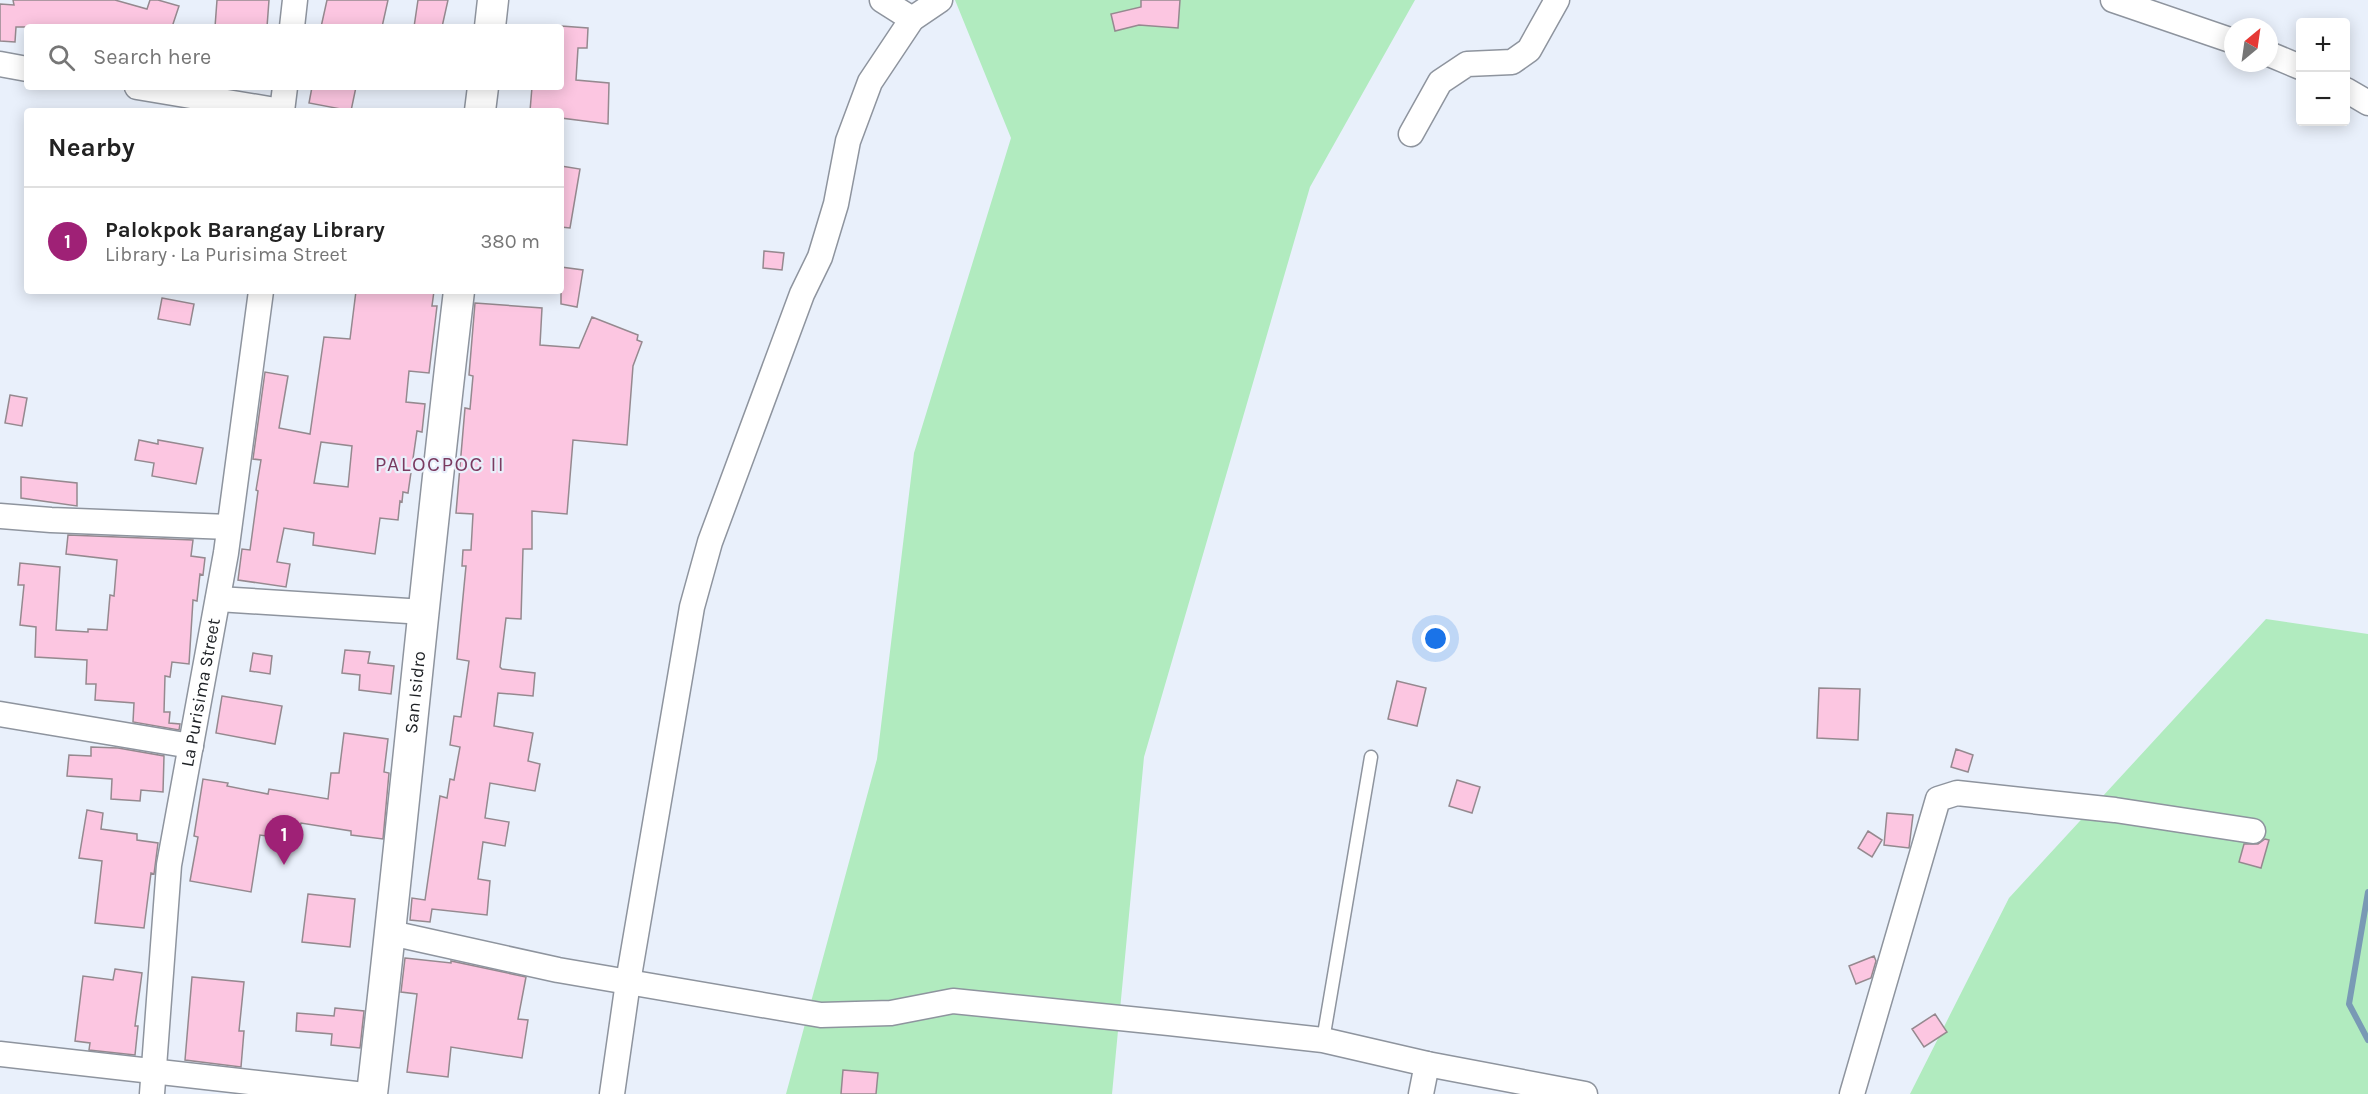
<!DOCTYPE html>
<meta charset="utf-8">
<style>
:root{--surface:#fff;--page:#f2f2f2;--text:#222;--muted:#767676;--line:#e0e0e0;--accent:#9f2176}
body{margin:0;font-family:Karla,sans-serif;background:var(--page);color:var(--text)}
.controls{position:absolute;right:18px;top:18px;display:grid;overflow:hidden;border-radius:6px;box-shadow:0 3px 15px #0003}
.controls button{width:54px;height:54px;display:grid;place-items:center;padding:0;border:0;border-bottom:2px solid var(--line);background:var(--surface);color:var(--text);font:30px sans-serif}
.compass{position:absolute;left:2224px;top:18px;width:54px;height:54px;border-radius:50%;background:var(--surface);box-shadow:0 3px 15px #0003;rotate:29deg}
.you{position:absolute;left:1436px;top:639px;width:21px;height:21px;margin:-15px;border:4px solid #fff;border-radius:50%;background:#1a73e8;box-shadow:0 0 0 9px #1a73e833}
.badge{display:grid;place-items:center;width:39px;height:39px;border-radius:50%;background:var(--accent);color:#fff;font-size:20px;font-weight:700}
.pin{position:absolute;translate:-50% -50px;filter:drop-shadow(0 2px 3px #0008)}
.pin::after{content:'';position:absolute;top:32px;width:21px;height:18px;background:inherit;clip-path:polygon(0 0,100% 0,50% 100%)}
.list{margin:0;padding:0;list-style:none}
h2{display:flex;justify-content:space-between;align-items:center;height:78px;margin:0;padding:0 24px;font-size:26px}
h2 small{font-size:20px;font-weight:400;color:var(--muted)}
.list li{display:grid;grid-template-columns:39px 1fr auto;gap:18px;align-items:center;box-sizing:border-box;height:108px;padding:0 24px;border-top:2px solid var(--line)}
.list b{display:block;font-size:22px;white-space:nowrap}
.list p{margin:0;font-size:20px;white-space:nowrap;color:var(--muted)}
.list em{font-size:20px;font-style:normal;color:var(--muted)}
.icon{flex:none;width:33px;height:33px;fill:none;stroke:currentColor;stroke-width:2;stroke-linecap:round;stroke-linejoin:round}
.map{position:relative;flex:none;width:2368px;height:1094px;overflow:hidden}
.search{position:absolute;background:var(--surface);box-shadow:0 3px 15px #0003;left:24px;top:24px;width:540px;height:66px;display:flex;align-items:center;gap:15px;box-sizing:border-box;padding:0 21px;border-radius:6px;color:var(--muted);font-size:22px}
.panel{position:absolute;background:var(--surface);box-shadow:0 3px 15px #0003;left:24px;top:108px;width:540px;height:186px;border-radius:6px}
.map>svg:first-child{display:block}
</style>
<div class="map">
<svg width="2368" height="1094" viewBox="0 0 2368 1094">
<rect width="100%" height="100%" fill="#e9f0fb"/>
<!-- green -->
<path fill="#b1ebbf" d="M 955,0 L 1415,0 L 1310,187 L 1144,757 L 1112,1094 L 786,1094 L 877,759 L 914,453 L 1011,138 Z
M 2266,619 L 2368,634 L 2368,1094 L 1910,1094 L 2009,898 Z"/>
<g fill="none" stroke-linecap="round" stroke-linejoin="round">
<!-- stream -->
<path stroke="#799ab5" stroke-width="6" d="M 2368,892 L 2349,1004 L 2368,1040"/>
</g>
<!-- building -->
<path fill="#fcc6e1" stroke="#95898f" stroke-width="1.5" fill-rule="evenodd" d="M 13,0 L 115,0 L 147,9 L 150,0 L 158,0 L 179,6 L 172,27 L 16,27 L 15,42 L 0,41 L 0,4 L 14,5 Z
M 217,0 L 269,0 L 267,27 L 215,27 Z
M 327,0 L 388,0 L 382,27 L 321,27 Z
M 418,0 L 448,0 L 442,27 L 414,27 Z
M 1141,0 L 1180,0 L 1178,28 L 1139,25 L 1115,31 L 1111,14 L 1141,7 Z
M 561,26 L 588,28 L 587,48 L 578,48 L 576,80 L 609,83 L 608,124 L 561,118 L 561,111 L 530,111 L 532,87 L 561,87 Z
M 312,87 L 356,87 L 351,111 L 309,103 Z
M 561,166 L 580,169 L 570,228 L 561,227 Z
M 764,251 L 784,253 L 782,270 L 763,268 Z
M 561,267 L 583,270 L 577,307 L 561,304 Z
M 356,291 L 434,291 L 432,306 L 437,306 L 429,373 L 409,371 L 406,402 L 425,404 L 422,432 L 417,431 L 408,493 L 403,492 L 402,502 L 400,501 L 398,520 L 380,518 L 375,554 L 313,545 L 314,533 L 284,528 L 277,562 L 290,564 L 286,587 L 238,580 L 242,549 L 250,550 L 258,491 L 256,490 L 261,460 L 253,459 L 265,372 L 288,376 L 279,428 L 310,434 L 324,337 L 350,339 ZM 321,442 L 352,446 L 348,487 L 314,483 Z
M 162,298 L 194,304 L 190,325 L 158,319 Z
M 475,303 L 542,308 L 540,345 L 579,348 L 592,317 L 638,335 L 637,340 L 642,342 L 633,366 L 627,445 L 573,440 L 567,514 L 532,511 L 532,549 L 523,549 L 521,619 L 506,618 L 500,667 L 502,669 L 535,673 L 533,696 L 498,693 L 494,726 L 533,733 L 528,761 L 540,764 L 535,791 L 490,783 L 485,818 L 509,822 L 505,846 L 483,842 L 478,879 L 490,881 L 487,915 L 432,909 L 430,922 L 410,920 L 412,898 L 425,900 L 440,796 L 447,798 L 450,779 L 454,780 L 460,747 L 450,745 L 454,716 L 461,717 L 469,661 L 457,659 L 466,566 L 462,566 L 463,550 L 471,550 L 473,514 L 456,513 L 465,408 L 470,409 L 473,376 L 469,375 Z
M 10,395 L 27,398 L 22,426 L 5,423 Z
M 139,440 L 158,444 L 158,440 L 203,448 L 196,484 L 152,476 L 154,463 L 135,460 Z
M 21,477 L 77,483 L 77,506 L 21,498 Z
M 68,535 L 193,540 L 191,556 L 205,558 L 203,575 L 200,574 L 197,601 L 193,600 L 189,664 L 172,662 L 170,677 L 165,676 L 164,712 L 170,712 L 169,723 L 180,724 L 179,730 L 133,722 L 134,703 L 95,700 L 96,684 L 86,684 L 87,660 L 35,657 L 36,627 L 20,625 L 24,585 L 18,585 L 20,563 L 60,567 L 56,630 L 88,632 L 88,629 L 107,630 L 110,595 L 114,596 L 117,560 L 66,554 Z
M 345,650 L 370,652 L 368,663 L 394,666 L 391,694 L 359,690 L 360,675 L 342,673 Z
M 253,653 L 272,656 L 270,674 L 250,671 Z
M 1397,681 L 1426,688 L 1417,726 L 1388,719 Z
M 1819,688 L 1860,689 L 1858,740 L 1817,738 Z
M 222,696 L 282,706 L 275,744 L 216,733 Z
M 344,733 L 388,739 L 384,772 L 389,773 L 383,839 L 351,835 L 351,831 L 301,823 L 300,827 L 289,825 L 287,839 L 260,835 L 251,892 L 190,881 L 198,837 L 194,836 L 203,779 L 228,783 L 227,786 L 268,794 L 269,789 L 328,799 L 331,773 L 339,773 Z
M 91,747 L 118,748 L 164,756 L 163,792 L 141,790 L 140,801 L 111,799 L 112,779 L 67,776 L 69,755 L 91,756 Z
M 1956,749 L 1973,755 L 1968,772 L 1951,767 Z
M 1457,780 L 1480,787 L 1472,813 L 1449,806 Z
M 87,810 L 103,813 L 101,829 L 137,834 L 137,840 L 158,843 L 154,874 L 151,873 L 144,928 L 95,923 L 102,861 L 79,858 Z
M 1887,813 L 1913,815 L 1909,848 L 1884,845 Z
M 1868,831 L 1882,840 L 1872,857 L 1858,848 Z
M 2265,839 L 2269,840 L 2261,868 L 2239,862 L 2244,844 L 2258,844 Z
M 308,894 L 355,899 L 350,947 L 302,942 Z
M 1874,956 L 1876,961 L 1871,978 L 1856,984 L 1849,966 Z
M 405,958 L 451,963 L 451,961 L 526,977 L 518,1019 L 528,1020 L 522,1058 L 451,1047 L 448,1077 L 407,1072 L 417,994 L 401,992 Z
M 115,969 L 142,973 L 135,1026 L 138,1026 L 135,1055 L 89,1050 L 90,1043 L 75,1041 L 83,976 L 113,980 Z
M 192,977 L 244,982 L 239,1031 L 244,1031 L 241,1067 L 185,1060 Z
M 335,1008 L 364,1011 L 360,1048 L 331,1045 L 332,1034 L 296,1031 L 297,1013 L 334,1016 Z
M 1935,1014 L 1947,1032 L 1924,1047 L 1912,1029 Z
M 843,1070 L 878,1073 L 876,1094 L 841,1094 Z"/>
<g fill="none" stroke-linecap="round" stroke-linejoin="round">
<!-- service casing -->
<g stroke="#8e949e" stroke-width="15">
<path id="service" d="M 1323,1040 L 1371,757"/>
</g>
<!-- minor casing -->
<g stroke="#8e949e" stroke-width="27">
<g id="minor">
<path d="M 882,0 L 912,19"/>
<path d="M 2113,0 L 2233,41"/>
<path d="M 292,27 L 295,0"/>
<path d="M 2269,54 L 2300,67"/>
<path d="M 0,64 L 27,69"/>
<path d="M 137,87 L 281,111"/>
<path d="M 2346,90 L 2368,103"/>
<path d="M 282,111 L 285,87"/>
<path d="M 1411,134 L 1440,82 L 1467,64 L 1512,62 L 1529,50 L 1557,0"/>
<path d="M 0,516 L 51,520 L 229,527"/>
<path d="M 218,599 L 424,612"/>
<path d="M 0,714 L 191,746"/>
<path d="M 391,933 L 558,970 L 821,1015 L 891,1013 L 953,1001 L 1169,1023 L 1323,1040 L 1427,1064 L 1585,1094"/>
<path d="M 0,1054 L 356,1094"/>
<path id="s1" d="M 152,1094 L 169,865 L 226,553 L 261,291"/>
<path d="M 612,1094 L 628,982 L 692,607 L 710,542 L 802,294 L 820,257 L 836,204 L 848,141 L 870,82 L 912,19 L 940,0"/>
<path d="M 1421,1094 L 1427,1064"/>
<path d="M 1852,1094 L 1938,799 L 1957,793 L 2115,810 L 2253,831"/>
</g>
</g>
<!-- tertiary casing -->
<g stroke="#8e949e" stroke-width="33">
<g id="tertiary">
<path d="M 490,27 L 493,0"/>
<path d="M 480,111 L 483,87"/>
<path id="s2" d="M 372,1094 C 403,827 427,558 459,291"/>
</g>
</g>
<!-- service -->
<use href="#service" stroke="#fff" stroke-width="12"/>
<!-- minor -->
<use href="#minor" stroke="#fff" stroke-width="24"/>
<!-- tertiary -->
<use href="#tertiary" stroke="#fff" stroke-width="30"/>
</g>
<g text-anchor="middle" stroke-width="4.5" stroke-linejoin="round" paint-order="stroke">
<!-- street labels -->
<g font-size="18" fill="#1d2024" stroke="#e9f0fb">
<text dy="6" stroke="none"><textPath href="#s1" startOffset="405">La Purisima Street</textPath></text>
<text dy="6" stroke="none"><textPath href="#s2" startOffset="404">San Isidro</textPath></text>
</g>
<!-- quarter labels -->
<g font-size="21" letter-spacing="1.5" fill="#7a3b61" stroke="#e9f0fb">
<text x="440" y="471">PALOCPOC II</text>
</g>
</g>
</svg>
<div class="controls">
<button>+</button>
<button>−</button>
</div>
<svg class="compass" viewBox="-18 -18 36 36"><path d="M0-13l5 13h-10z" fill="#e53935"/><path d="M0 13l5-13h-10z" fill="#767676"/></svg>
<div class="you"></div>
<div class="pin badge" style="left:284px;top:865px">1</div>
<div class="search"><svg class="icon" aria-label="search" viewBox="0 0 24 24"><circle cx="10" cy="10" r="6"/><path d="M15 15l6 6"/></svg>Search here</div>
<section class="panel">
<h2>Nearby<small></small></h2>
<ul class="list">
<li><span class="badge">1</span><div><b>Palokpok Barangay Library</b><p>Library · La Purisima Street</p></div><em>380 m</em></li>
</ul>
</section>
</div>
